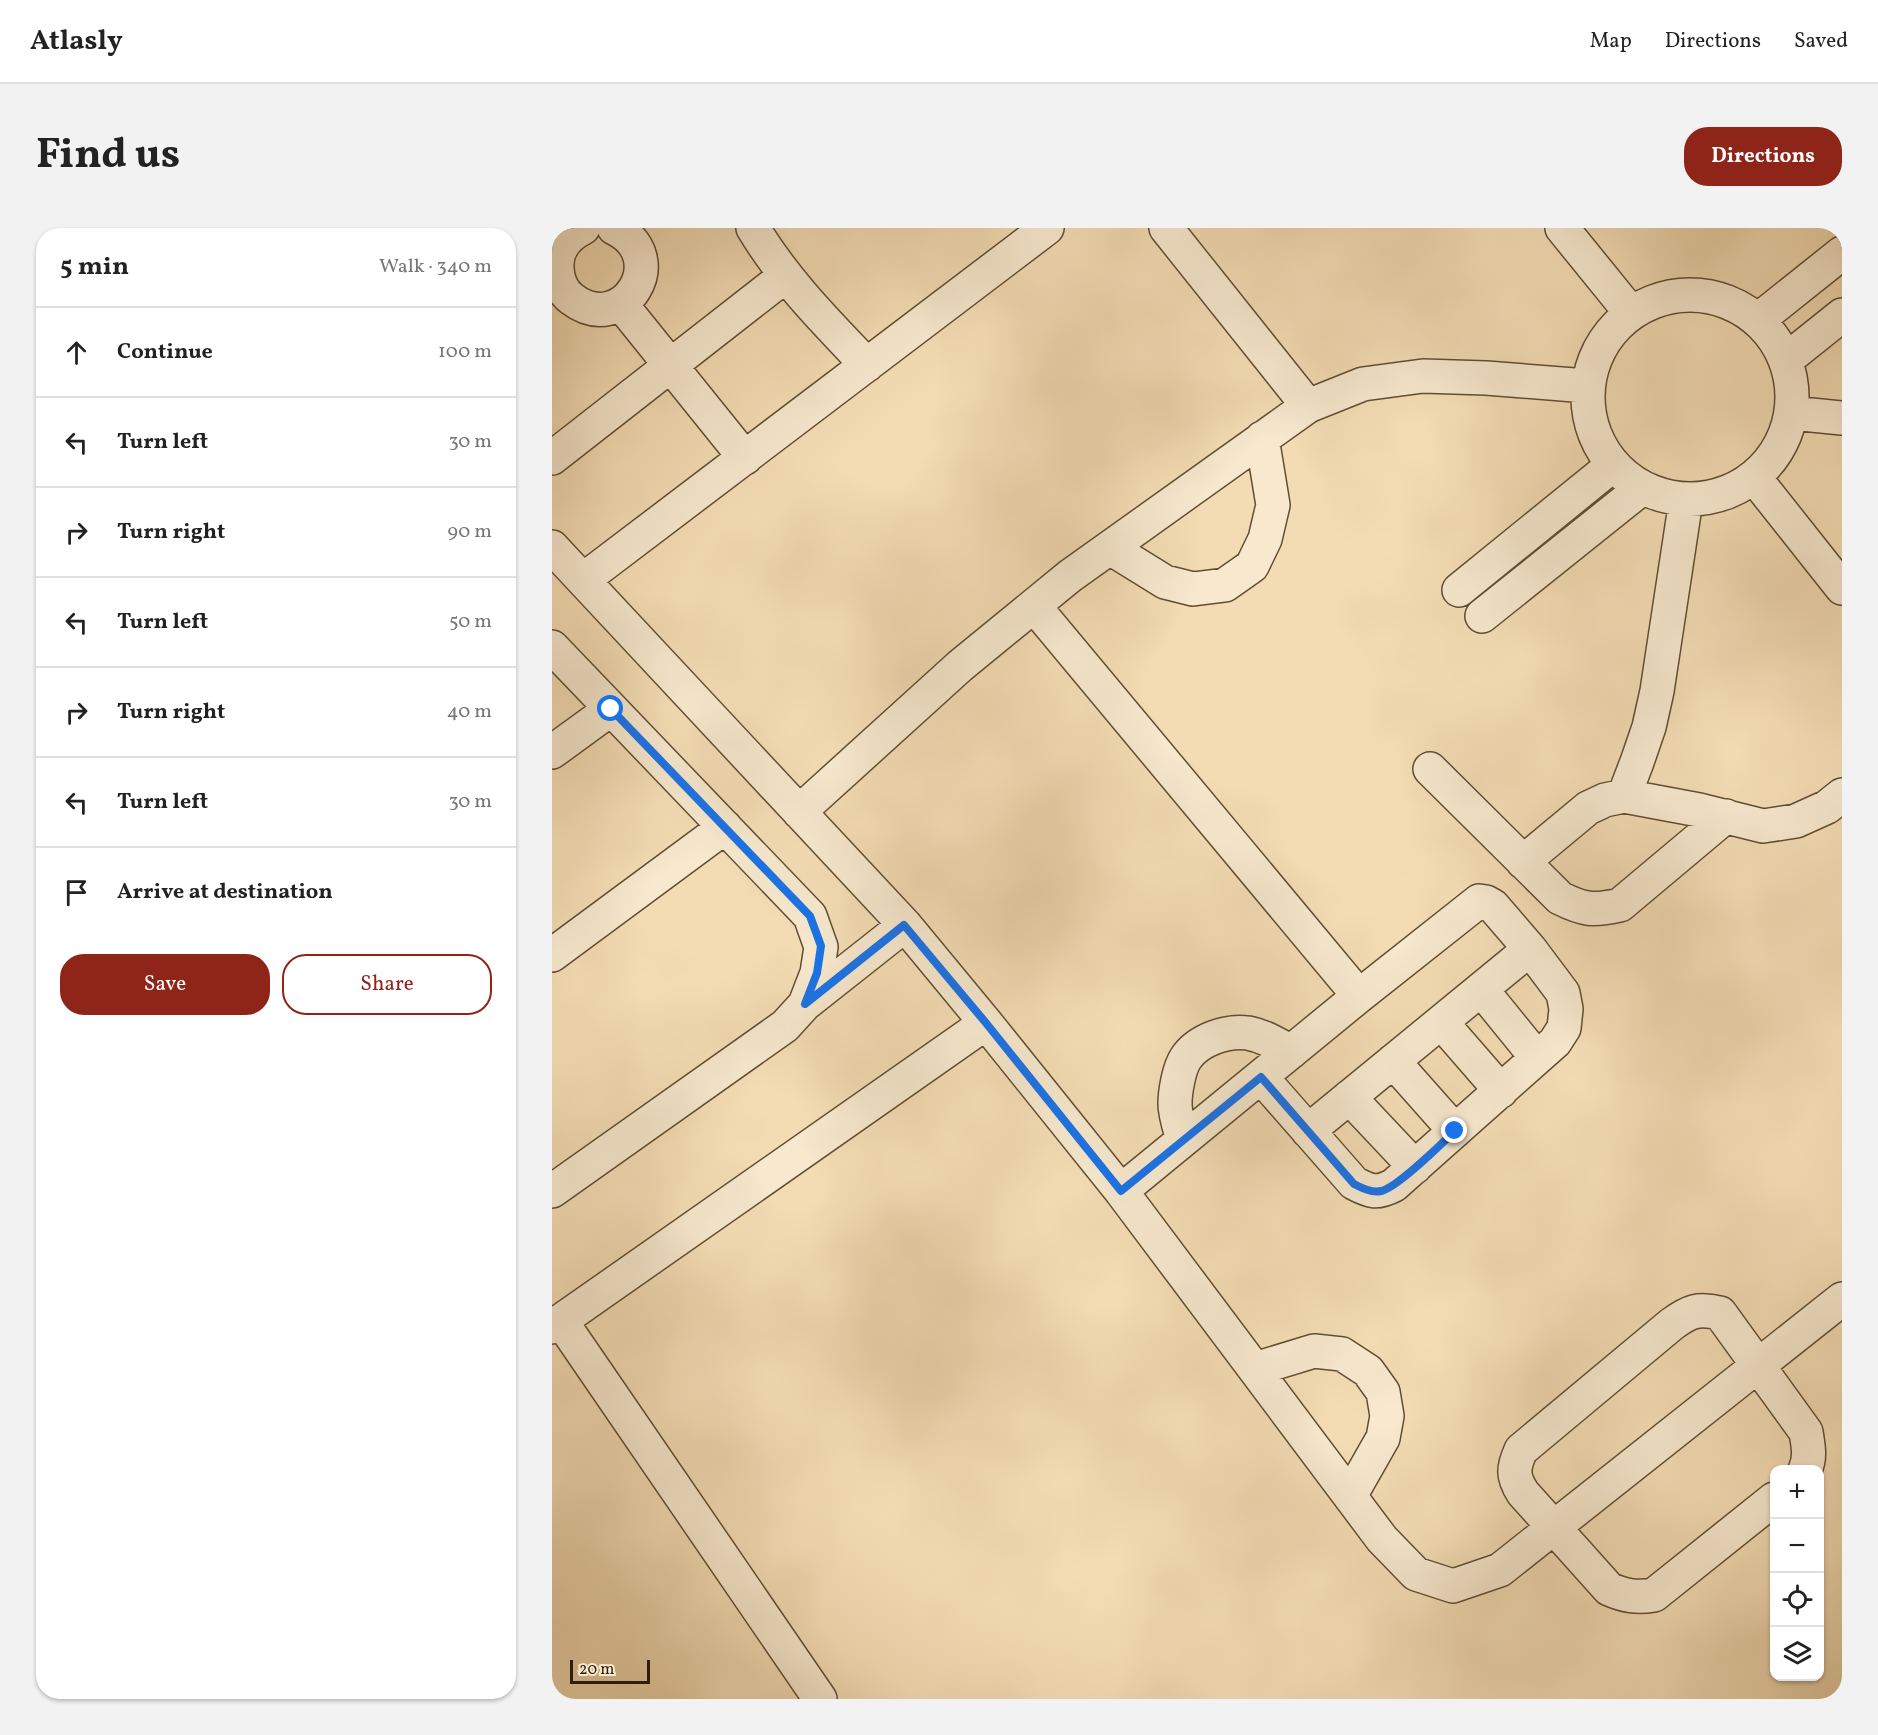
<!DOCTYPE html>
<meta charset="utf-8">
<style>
:root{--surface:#fff;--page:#f2f2f2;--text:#222;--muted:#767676;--line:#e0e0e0;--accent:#8f2418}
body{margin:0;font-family:Vollkorn,serif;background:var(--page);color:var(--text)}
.controls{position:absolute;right:18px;bottom:18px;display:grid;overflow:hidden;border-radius:12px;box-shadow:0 2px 4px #0004}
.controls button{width:54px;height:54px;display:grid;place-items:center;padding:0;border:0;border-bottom:2px solid var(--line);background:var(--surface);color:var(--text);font:30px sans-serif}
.scale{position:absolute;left:18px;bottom:15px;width:80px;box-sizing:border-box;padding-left:6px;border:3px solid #2f1e0a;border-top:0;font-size:16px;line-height:21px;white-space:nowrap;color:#2f1e0a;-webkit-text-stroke:4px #f7e8ce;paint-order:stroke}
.stop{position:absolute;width:18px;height:18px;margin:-14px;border:4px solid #1a73e8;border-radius:50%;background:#fff}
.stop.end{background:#1a73e8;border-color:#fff;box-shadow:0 2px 6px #0008}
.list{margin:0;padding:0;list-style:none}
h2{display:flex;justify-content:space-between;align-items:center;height:78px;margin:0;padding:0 24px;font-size:26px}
h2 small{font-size:20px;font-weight:400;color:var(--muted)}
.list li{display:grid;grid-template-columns:39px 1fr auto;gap:18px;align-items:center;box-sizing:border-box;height:90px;padding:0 24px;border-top:2px solid var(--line)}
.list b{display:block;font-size:22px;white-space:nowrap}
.list em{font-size:20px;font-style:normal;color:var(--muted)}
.actions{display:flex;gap:12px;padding:18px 24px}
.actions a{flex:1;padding:14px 0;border:2px solid var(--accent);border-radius:24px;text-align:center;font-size:21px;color:var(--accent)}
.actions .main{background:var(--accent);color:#fff}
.icon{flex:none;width:33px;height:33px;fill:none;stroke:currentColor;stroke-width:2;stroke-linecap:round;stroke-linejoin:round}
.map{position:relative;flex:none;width:1290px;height:1471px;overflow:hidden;border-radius:24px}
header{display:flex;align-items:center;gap:36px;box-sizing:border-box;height:84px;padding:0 30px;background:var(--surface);border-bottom:2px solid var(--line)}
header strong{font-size:28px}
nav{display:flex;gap:33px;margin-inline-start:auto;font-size:21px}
.intro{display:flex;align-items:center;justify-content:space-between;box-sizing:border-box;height:144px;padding:0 36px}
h1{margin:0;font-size:42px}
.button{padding:15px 27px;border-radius:24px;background:var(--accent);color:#fff;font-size:21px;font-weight:700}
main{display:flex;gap:36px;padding:0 36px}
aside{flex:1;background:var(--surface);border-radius:24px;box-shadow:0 2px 4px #0004}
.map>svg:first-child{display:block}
</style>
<header>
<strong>Atlasly</strong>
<nav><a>Map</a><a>Directions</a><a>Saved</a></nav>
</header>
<div class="intro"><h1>Find us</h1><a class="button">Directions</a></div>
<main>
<aside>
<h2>5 min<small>Walk · 340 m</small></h2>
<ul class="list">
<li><svg class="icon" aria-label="ahead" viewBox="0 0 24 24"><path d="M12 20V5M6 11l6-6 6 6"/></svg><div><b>Continue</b></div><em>100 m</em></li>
<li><svg class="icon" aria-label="left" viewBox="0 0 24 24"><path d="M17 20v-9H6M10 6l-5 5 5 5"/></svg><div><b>Turn left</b></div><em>30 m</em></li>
<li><svg class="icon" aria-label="right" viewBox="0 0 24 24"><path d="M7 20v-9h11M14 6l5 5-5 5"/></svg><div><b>Turn right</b></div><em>90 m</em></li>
<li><svg class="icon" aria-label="left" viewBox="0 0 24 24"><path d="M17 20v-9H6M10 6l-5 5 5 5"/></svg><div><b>Turn left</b></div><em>50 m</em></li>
<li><svg class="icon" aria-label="right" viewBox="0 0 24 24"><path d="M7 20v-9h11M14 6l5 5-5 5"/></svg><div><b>Turn right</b></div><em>40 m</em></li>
<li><svg class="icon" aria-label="left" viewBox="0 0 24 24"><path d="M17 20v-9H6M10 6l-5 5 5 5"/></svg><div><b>Turn left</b></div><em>30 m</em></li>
<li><svg class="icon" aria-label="arrive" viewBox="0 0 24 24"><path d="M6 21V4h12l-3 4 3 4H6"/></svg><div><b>Arrive at destination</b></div></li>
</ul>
<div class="actions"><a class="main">Save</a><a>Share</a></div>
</aside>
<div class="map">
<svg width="1290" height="1471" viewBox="0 0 1290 1471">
<rect width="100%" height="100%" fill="#f3dcb4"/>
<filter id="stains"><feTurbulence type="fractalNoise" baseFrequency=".00333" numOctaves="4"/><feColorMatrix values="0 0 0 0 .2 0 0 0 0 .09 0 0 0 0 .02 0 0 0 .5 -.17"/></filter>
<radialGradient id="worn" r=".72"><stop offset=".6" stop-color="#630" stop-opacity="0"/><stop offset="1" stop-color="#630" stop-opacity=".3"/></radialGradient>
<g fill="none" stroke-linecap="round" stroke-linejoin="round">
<!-- minor casing -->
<g stroke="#604e34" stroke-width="36">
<path id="minor" d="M 31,0 C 15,8 4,21 5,39 C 5,51 10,64 20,71 C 71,110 122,29 62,0
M 201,0 C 233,53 273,93 315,137
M 614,0 L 756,178
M 1010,0 L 1079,85
M1036 169a102 102 0 1 1 204 0a102 102 0 1 1-204 0Z
M 69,76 L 193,230
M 1206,92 L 1290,25
M 1234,132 L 1290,87
M 1240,185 L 1290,190
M 0,230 L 233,48
M 1202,249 L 1290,360
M 0,319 L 353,697 L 434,795 L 569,963 L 830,1311 L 864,1346 L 901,1358 L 948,1342 L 1290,1071
M 558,320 L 613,354 L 641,361 L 673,357 L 700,338 L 713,311 L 721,277 L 710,210
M 31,352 L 495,0
M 907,362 L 1061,237
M 482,378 L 807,768
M 930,388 L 1090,260
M 0,419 L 258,688 L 269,719 L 265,745 L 253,776 L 233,798 L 0,963
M 0,524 L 59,481
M 878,541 L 1008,670 C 1032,682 1041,683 1068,677 L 1174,588
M 1072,568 L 1085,534 L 1097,499 L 1105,463 L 1134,272
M 247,584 L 408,438 L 518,348 L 756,178 L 811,156 L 871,148 L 934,150 L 1035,158
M 971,634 L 1036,580 L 1053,572 L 1072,568 L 1147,582 L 1211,598 L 1244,593 L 1275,579 L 1290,567
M 0,727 L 173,599
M 929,761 L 985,830
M 253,776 L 353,697
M 889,794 L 949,863
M 841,833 L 903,903
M 797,869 L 863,939
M 756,903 L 978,721
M 631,912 C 628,901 623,887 623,876 C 623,864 627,840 634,830 C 646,812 675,802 696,805 C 712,808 725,816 739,824
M 569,963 L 807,768 L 927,673 L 934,674 L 941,678 L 978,721 L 1011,765 L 1014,781 L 1012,800 L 1003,814 L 842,957 C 825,966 819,964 802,955 L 709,849
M 9,1093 L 268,1471
M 0,1099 L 434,795
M 703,1141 L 762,1123 L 790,1126 L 816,1143 L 831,1164 L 835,1188 L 831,1210 L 798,1268
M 1222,1271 L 1102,1367 C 1085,1370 1073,1368 1057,1361 L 971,1265 C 960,1248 961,1240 969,1222 L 1120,1096 C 1138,1083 1146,1080 1168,1085 L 1254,1204 C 1256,1217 1259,1229 1253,1242"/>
</g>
<!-- minor -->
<use href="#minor" stroke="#f7e8ce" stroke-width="33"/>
</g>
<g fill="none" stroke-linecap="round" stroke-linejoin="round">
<!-- route -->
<path stroke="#1a73e8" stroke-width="8" d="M 59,481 L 258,688 L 269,718 L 265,745 L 253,776 L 352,697 L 434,795 L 569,963 L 709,849 L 802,956 C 810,960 820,965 829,963 C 845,960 889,916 903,903"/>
</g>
<rect width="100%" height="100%" filter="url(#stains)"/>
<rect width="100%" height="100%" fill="url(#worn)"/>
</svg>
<div class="controls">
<button>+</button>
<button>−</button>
<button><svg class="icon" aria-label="locate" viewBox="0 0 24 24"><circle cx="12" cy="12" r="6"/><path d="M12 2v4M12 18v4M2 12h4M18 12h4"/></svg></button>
<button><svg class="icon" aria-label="layers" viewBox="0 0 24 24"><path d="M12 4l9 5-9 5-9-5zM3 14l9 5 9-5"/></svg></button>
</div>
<div class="scale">20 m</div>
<div class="stop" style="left:59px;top:481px"></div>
<div class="stop end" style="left:903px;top:903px"></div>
</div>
</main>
